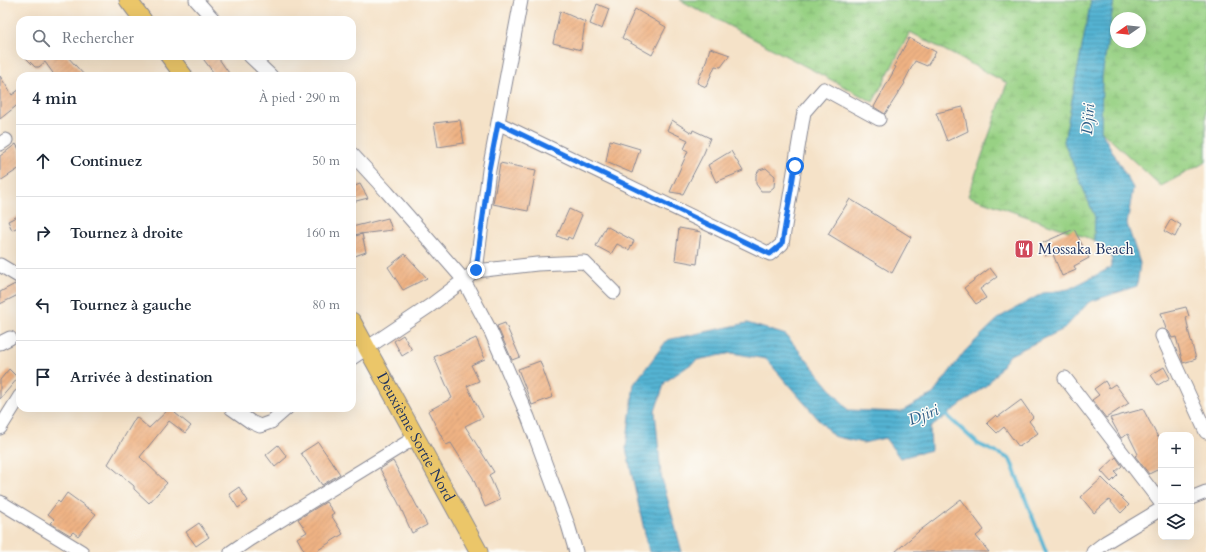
<!DOCTYPE html>
<html lang="fr">
<meta charset="utf-8">
<style>
:root{--surface:#fff;--page:#f6f6f7;--text:#1f2937;--muted:#747a83;--line:#e0e1e3}
body{margin:0;font-family:Cardo,serif;background:var(--page);color:var(--text)}
.controls{position:absolute;right:12px;bottom:12px;display:grid;overflow:hidden;border-radius:8px;box-shadow:0 4px 16px #0002}
.controls button{width:36px;height:36px;display:grid;place-items:center;padding:0;border:0;border-bottom:1px solid var(--line);background:var(--surface);color:var(--text);font:20px sans-serif}
.compass{position:absolute;left:1110px;top:12px;width:36px;height:36px;border-radius:50%;background:var(--surface);box-shadow:0 4px 16px #0002;rotate:256deg}
.stop{position:absolute;width:12px;height:12px;margin:-9px;border:3px solid #1a73e8;border-radius:50%;background:#fff}
.stop.end{background:#1a73e8;border-color:#fff;box-shadow:0 1px 4px #0008}
.list{margin:0;padding:0;list-style:none}
h2{display:flex;justify-content:space-between;align-items:center;height:52px;margin:0;padding:0 16px;font-size:17px}
h2 small{font-size:13px;font-weight:400;color:var(--muted)}
.list li{display:grid;grid-template-columns:26px 1fr auto;gap:12px;align-items:center;box-sizing:border-box;height:72px;padding:0 16px;border-top:1px solid var(--line)}
.list b{display:block;font-size:15px;white-space:nowrap}
.list em{font-size:13px;font-style:normal;color:var(--muted)}
.icon{flex:none;width:22px;height:22px;fill:none;stroke:currentColor;stroke-width:2;stroke-linecap:round;stroke-linejoin:round}
.map{position:relative;flex:none;width:1206px;height:552px;overflow:hidden}
.search{position:absolute;background:var(--surface);box-shadow:0 4px 16px #0002;left:16px;top:16px;width:340px;height:44px;display:flex;align-items:center;gap:10px;box-sizing:border-box;padding:0 14px;border-radius:12px;color:var(--muted);font-size:15px}
.panel{position:absolute;background:var(--surface);box-shadow:0 4px 16px #0002;left:16px;top:72px;width:340px;height:340px;border-radius:12px}
.map>svg:first-child{display:block}
</style>
<div class="map">
<svg width="1206" height="552" viewBox="0 0 1206 552">
<defs>
<pattern id="wetland-marsh" width="20" height="14" patternUnits="userSpaceOnUse"><rect width="20" height="14" fill="#98d184"/><path d="M1 5h8M5 5V1M11 12h8M15 12V8" fill="none" stroke="#82b474"/></pattern>
<pattern id="water-rules" width="6" height="5" patternUnits="userSpaceOnUse"><rect width="6" height="5" fill="#54b4d3"/><path d="M0 2.5h6" fill="none" stroke="#4593ae"/></pattern>
<pattern id="building-hatch" width="6" height="6" patternUnits="userSpaceOnUse"><rect width="6" height="6" fill="#efb283"/><path d="M-1 1l2-2M0 6l6-6M5 7l2-2" fill="none" stroke="#cc9974"/></pattern>
</defs>
<rect width="100%" height="100%" fill="#fdfcf7"/>
<filter id="ink" filterUnits="userSpaceOnUse"><feTurbulence type="fractalNoise" baseFrequency=".025" numOctaves="2"/><feDisplacementMap in="SourceGraphic" scale="8" xChannelSelector="R" yChannelSelector="G"/><feConvolveMatrix kernelMatrix="1 2 1 2 8 2 1 2 1" color-interpolation-filters="sRGB"/></filter>
<filter id="wash" filterUnits="userSpaceOnUse"><feTurbulence type="fractalNoise" baseFrequency=".012" numOctaves="4" result="noise"/><feDisplacementMap in="SourceGraphic" scale="16" xChannelSelector="R" yChannelSelector="G"/><feGaussianBlur stdDeviation="0.9" result="paint"/><feColorMatrix in="noise" values="0 0 0 0 0 0 0 0 0 0 0 0 0 0 0 0 0 1.4 0 .05"/><feComposite in="paint" operator="in"/></filter>
<g filter="url(#wash)">
<rect width="100%" height="100%" fill="#f5e2c8"/>
<!-- wetland -->
<path fill="url(#wetland-marsh)" stroke="#5a8071" fill-rule="evenodd" d="M 680,0 L 1091,0 L 1064,142 L 1095,217 L 1094,240 L 968,196 L 1007,83 L 910,32 L 873,102 Z
M 1114,0 L 1206,0 L 1206,162 L 1161,186 L 1101,131 L 1102,76 ZM 1116,18 L 1140,18 L 1140,42 L 1116,42 Z"/>
<!-- water -->
<path fill="url(#water-rules)" stroke="#387298" d="M 1091,0 L 1114,0 L 1102,76 L 1101,131 L 1133,188 L 1127,224 L 1140,263 L 1137,286 L 1089,302 L 1064,329 L 1010,355 L 988,384 L 930,428 L 931,450 L 900,458 L 885,438 L 863,443 L 833,436 L 766,359 L 732,353 L 697,360 L 665,382 L 655,411 L 661,475 L 682,552 L 649,552 L 626,448 L 634,384 L 667,340 L 747,323 L 786,335 L 848,410 L 900,412 L 933,394 L 965,351 L 1000,317 L 1043,293 L 1069,289 L 1110,268 L 1113,259 L 1094,240 L 1095,217 L 1064,142 Z"/>
<g fill="none" stroke-linecap="round" stroke-linejoin="round">
<!-- stream -->
<path stroke="#54b4d3" stroke-width="4" d="M 944,413 L 978,444 L 1010,459 L 1046,552"/>
</g>
<g id="blocks">
<!-- building -->
<path fill="url(#building-hatch)" d="M 597,4 L 609,9 L 602,29 L 590,24 Z
M 635,9 L 666,27 L 652,55 L 622,38 Z
M 560,11 L 585,22 L 581,50 L 553,43 Z
M 909,38 L 936,52 L 927,66 L 915,61 L 904,82 L 905,83 L 885,114 L 874,107 L 896,67 L 894,66 Z
M 710,48 L 730,55 L 721,67 L 715,66 L 706,87 L 697,83 L 705,65 Z
M 24,56 L 67,56 L 85,76 L 55,76 L 45,62 L 39,67 L 35,67 Z
M 201,56 L 217,56 L 231,76 L 216,76 Z
M 0,76 L 12,95 L 20,89 L 20,103 L 0,119 Z
M 963,107 L 968,131 L 947,141 L 936,113 Z
M 460,120 L 464,143 L 438,147 L 434,123 Z
M 672,120 L 692,133 L 693,130 L 710,138 L 704,153 L 683,194 L 670,192 L 688,151 L 684,149 L 688,140 L 667,130 Z
M 610,140 L 640,149 L 632,173 L 606,162 Z
M 16,144 L 20,151 L 20,168 L 0,181 L 0,156 Z
M 731,151 L 743,171 L 716,182 L 708,165 Z
M 500,163 L 536,170 L 528,211 L 493,204 Z
M 766,168 L 775,176 L 774,187 L 769,191 L 761,191 L 756,184 L 756,175 L 759,170 Z
M 360,184 L 368,198 L 352,202 L 352,187 Z
M 850,199 L 911,237 L 892,273 L 828,234 Z
M 569,209 L 582,215 L 572,239 L 568,237 L 567,240 L 557,236 Z
M 20,215 L 20,226 L 12,230 L 8,221 Z
M 388,218 L 392,230 L 352,235 L 352,227 Z
M 1171,219 L 1181,225 L 1175,237 L 1164,231 Z
M 606,226 L 634,241 L 629,250 L 617,244 L 611,254 L 596,246 Z
M 679,228 L 701,232 L 697,264 L 675,260 Z
M 1074,229 L 1089,258 L 1074,266 L 1076,270 L 1062,276 L 1052,252 L 1045,256 L 1040,244 Z
M 362,234 L 366,252 L 352,257 L 352,237 Z
M 405,254 L 427,278 L 403,290 L 388,267 Z
M 990,268 L 997,277 L 980,289 L 986,298 L 976,304 L 964,288 Z
M 15,284 L 20,294 L 0,304 L 0,292 Z
M 1186,307 L 1189,316 L 1186,317 L 1189,333 L 1196,359 L 1183,363 L 1176,337 L 1172,338 L 1169,332 L 1166,329 L 1161,313 Z
M 505,323 L 520,357 L 512,360 L 497,326 Z
M 403,335 L 412,350 L 402,356 L 394,341 Z
M 476,338 L 485,359 L 471,365 L 479,381 L 467,386 L 483,417 L 465,426 L 494,472 L 489,475 L 500,500 L 485,507 L 473,478 L 451,443 L 446,445 L 428,411 L 452,398 L 434,357 Z
M 540,361 L 553,397 L 532,405 L 518,369 Z
M 1164,367 L 1170,378 L 1158,385 L 1151,375 Z
M 9,369 L 18,378 L 0,399 L 0,380 Z
M 1105,381 L 1109,388 L 1115,384 L 1129,403 L 1106,418 L 1092,400 L 1099,395 L 1094,389 Z
M 1021,400 L 1033,417 L 1029,421 L 1038,433 L 1019,447 L 1004,427 L 997,433 L 987,423 L 996,415 L 998,417 Z
M 170,408 L 176,408 L 177,410 L 175,413 L 191,426 L 185,433 L 169,421 L 140,457 L 167,483 L 149,503 L 134,489 L 134,486 L 108,464 L 136,417 L 149,428 Z
M 1143,409 L 1161,443 L 1161,468 L 1149,474 L 1135,456 L 1138,454 L 1128,434 L 1121,438 L 1110,418 Z
M 318,442 L 340,474 L 322,485 L 301,453 Z
M 278,445 L 287,457 L 275,467 L 266,455 Z
M 1116,457 L 1122,466 L 1115,472 L 1118,475 L 1111,482 L 1101,471 Z
M 393,461 L 427,525 L 412,533 L 398,502 L 380,469 Z
M 1102,478 L 1129,505 L 1121,513 L 1109,500 L 1094,513 L 1081,497 Z
M 239,487 L 248,501 L 238,508 L 229,494 Z
M 67,493 L 96,514 L 78,536 L 73,532 L 70,535 L 50,523 L 54,519 L 48,514 L 58,501 L 60,503 Z
M 961,499 L 984,530 L 976,536 L 989,552 L 895,552 L 918,532 Z
M 326,502 L 334,513 L 331,515 L 343,534 L 315,552 L 305,552 L 297,538 L 307,532 L 298,519 Z
M 199,523 L 209,537 L 196,546 L 186,532 Z"/>
</g>
</g>
<g filter="url(#ink)">
<use href="#blocks" fill-opacity="0" stroke="#888893" stroke-width="1"/>
<g fill="none" stroke-linecap="round" stroke-linejoin="round">
<!-- minor casing -->
<g stroke="#888893" stroke-width="15">
<path id="minor" d="M 196,0 L 214,20
M 250,56 L 271,76
M 498,123 L 770,254 L 782,244 L 804,112 L 824,89 L 879,119
M 0,144 L 6,140
M 352,154 L 387,192 L 463,279 L 491,332 L 528,417 L 568,525 L 576,552
M 0,265 L 20,277
M 476,271 L 489,170 L 521,0
M 1162,336 L 1206,432
M 0,343 L 10,338
M 352,358 L 431,305 L 476,271 L 537,264 L 584,262 L 614,292
M 1065,378 L 1161,503
M 231,408 L 251,422 L 260,426 L 271,422 L 287,408
M 0,428 L 20,396
M 1191,498 L 1206,492
M 0,502 L 82,552
M 231,552 L 250,539 L 416,437
M 1093,552 L 1106,542 L 1161,509"/>
</g>
<!-- major casing -->
<g stroke="#888893" stroke-width="19">
<g id="major">
<path d="M 128,0 L 143,20"/>
<path d="M 169,56 L 184,76"/>
<path id="s1" d="M 352,321 L 479,552"/>
</g>
</g>
<!-- minor -->
<use href="#minor" stroke="#fff" stroke-width="13"/>
<!-- major -->
<use href="#major" stroke="#ebc669" stroke-width="17"/>
</g>
</g>
<g fill="none" stroke-linecap="round" stroke-linejoin="round" filter="url(#ink)">
<!-- route -->
<path stroke="#1a73e8" stroke-width="5" d="M 476,270 L 489,170 L 498,123 L 770,254 L 782,244 L 795,166"/>
</g>
<!-- icons -->
<defs>
<g id="restaurant-square" transform="scale(1)"><rect x="-9" y="-9" width="18" height="18" rx="4" fill="#d1495b" stroke="#fdfcf7"/><path d="M-5-6h1v4h1v-4h1v4h1v-4h1v5L-1.5 .5V6h-2V.5L-5-1ZM5-6V6H3V1.5H1.5Q1.5-4 5-6Z" fill="#fff"/></g>
</defs>
<g fill-rule="evenodd">
<use href="#restaurant-square" x="1024" y="249"/>
</g>
<g text-anchor="middle" stroke-width="3" stroke-linejoin="round" paint-order="stroke">
<!-- poi labels -->
<g font-size="15" fill="#1b2f5e" stroke="#fdfcf7" text-anchor="start">
<text x="1038" y="254">Mossaka Beach</text>
</g>
<!-- street labels -->
<g font-size="15" fill="#1b2f5e" stroke="#fdfcf7">
<text dy="5" stroke="none"><textPath href="#s1" startOffset="132">Deuxième Sortie Nord</textPath></text>
</g>
<!-- water labels -->
<g font-size="16" font-style="italic" fill="#2f5e87" stroke="#fdfcf7">
<text transform="translate(1087 119) rotate(-86)" y="6">Djiri</text>
<text transform="translate(923 414) rotate(-21)" y="6">Djiri</text>
</g>
</g>
</svg>
<div class="controls">
<button>+</button>
<button>−</button>
<button><svg class="icon" aria-label="layers" viewBox="0 0 24 24"><path d="M12 4l9 5-9 5-9-5zM3 14l9 5 9-5"/></svg></button>
</div>
<svg class="compass" viewBox="-18 -18 36 36"><path d="M0-13l5 13h-10z" fill="#e53935"/><path d="M0 13l5-13h-10z" fill="#747a83"/></svg>
<div class="stop" style="left:795px;top:166px"></div>
<div class="stop end" style="left:476px;top:270px"></div>
<div class="search"><svg class="icon" aria-label="search" viewBox="0 0 24 24"><circle cx="10" cy="10" r="6"/><path d="M15 15l6 6"/></svg>Rechercher</div>
<section class="panel">
<h2>4 min<small>À pied · 290 m</small></h2>
<ul class="list">
<li><svg class="icon" aria-label="ahead" viewBox="0 0 24 24"><path d="M12 20V5M6 11l6-6 6 6"/></svg><div><b>Continuez</b></div><em>50 m</em></li>
<li><svg class="icon" aria-label="right" viewBox="0 0 24 24"><path d="M7 20v-9h11M14 6l5 5-5 5"/></svg><div><b>Tournez à droite</b></div><em>160 m</em></li>
<li><svg class="icon" aria-label="left" viewBox="0 0 24 24"><path d="M17 20v-9H6M10 6l-5 5 5 5"/></svg><div><b>Tournez à gauche</b></div><em>80 m</em></li>
<li><svg class="icon" aria-label="arrive" viewBox="0 0 24 24"><path d="M6 21V4h12l-3 4 3 4H6"/></svg><div><b>Arrivée à destination</b></div></li>
</ul>
</section>
</div>
